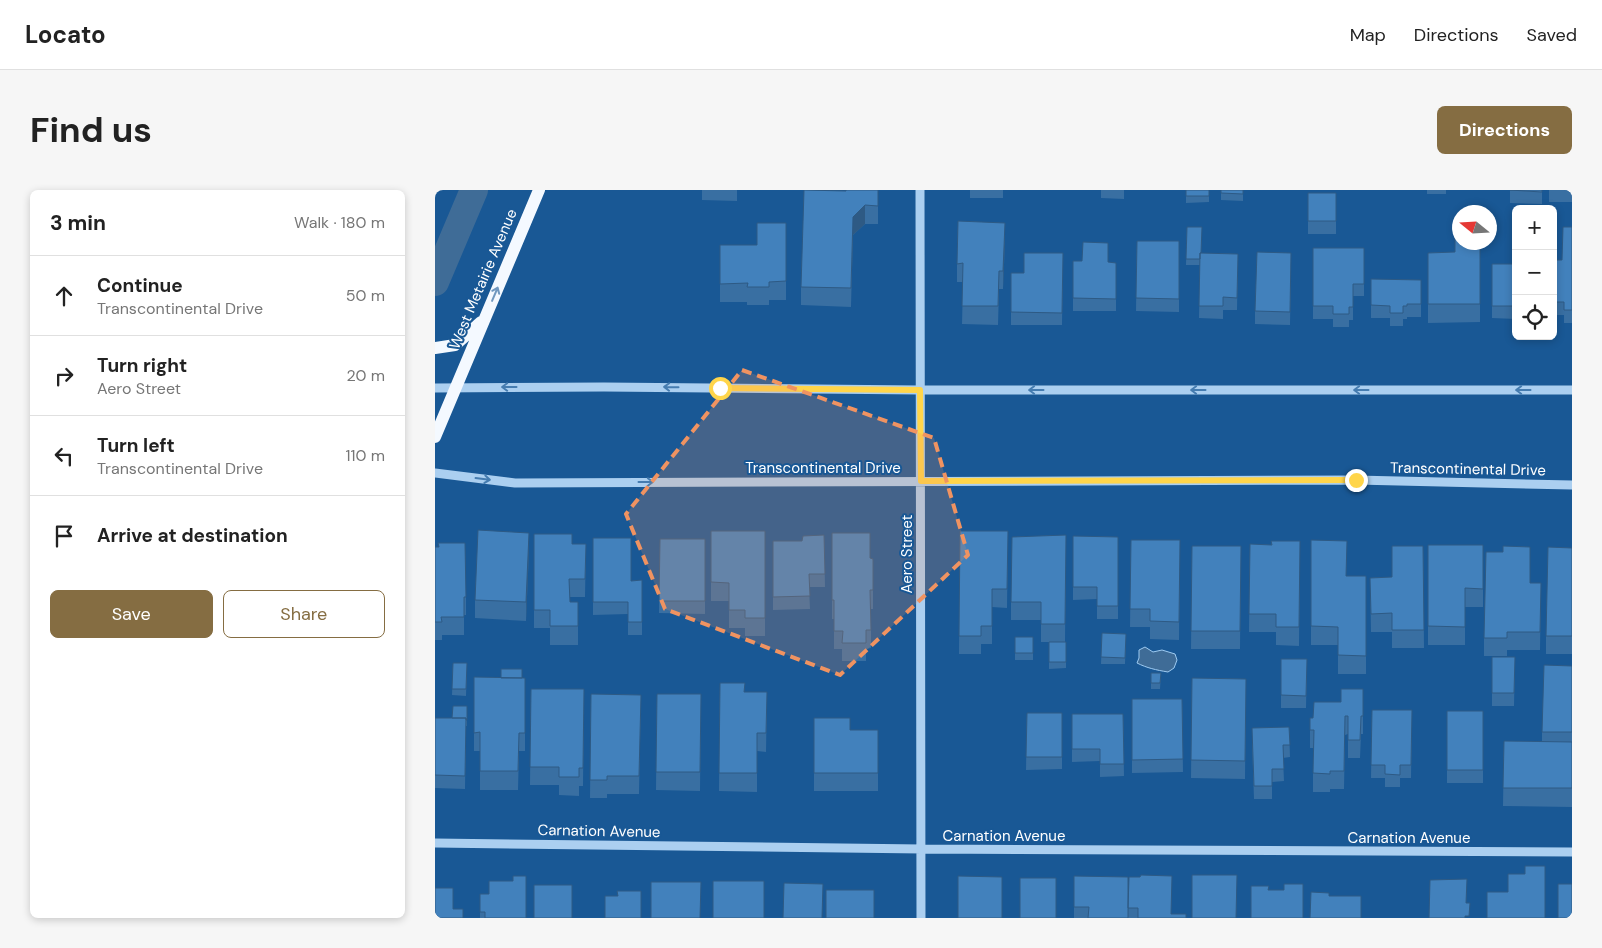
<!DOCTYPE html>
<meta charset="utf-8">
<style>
:root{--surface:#fff;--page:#f6f6f6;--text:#222;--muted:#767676;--line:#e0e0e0;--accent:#856d42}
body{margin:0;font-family:"DM Sans",sans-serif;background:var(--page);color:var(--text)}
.controls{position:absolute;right:15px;top:15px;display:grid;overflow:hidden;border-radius:8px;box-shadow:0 2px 8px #0003}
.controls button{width:45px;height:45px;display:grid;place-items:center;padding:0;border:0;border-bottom:1px solid var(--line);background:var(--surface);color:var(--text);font:25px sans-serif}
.compass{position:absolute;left:1017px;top:15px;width:45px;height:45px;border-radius:50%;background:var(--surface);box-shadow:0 2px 8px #0003;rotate:288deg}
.stop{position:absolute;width:15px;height:15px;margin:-11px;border:4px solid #ffd54a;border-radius:50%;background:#fff}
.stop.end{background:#ffd54a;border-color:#fff;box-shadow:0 1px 5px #0008}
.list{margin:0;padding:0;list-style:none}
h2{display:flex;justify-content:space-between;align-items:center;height:65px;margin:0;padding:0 20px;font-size:21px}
h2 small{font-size:16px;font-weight:400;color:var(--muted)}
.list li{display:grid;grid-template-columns:32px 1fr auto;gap:15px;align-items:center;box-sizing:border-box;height:80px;padding:0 20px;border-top:1px solid var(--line)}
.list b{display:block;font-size:19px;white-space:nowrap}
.list p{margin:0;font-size:16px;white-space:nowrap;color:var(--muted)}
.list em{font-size:16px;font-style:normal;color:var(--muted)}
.actions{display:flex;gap:10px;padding:15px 20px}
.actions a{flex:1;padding:11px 0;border:1px solid var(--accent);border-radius:8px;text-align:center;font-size:18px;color:var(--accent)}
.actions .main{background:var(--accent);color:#fff}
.icon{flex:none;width:28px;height:28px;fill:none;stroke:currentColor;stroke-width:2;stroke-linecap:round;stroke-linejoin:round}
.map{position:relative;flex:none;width:1137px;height:728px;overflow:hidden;border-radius:8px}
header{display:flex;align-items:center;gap:30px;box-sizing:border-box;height:70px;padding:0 25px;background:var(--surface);border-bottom:1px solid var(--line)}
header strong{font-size:24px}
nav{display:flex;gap:28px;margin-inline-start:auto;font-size:18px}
.intro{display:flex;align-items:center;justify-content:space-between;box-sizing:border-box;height:120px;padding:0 30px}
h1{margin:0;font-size:35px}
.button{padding:12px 22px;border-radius:8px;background:var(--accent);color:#fff;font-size:18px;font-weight:700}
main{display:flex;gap:30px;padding:0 30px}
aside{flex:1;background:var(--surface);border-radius:8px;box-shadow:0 2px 8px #0003}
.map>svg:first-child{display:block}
</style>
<header>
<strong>Locato</strong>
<nav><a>Map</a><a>Directions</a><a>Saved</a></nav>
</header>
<div class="intro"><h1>Find us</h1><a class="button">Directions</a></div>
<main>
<aside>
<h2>3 min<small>Walk · 180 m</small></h2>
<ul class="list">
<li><svg class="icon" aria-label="ahead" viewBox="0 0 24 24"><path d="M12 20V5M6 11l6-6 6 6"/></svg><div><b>Continue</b><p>Transcontinental Drive</p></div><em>50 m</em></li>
<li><svg class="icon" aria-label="right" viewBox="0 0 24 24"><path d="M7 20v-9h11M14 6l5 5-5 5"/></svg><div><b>Turn right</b><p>Aero Street</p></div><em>20 m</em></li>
<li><svg class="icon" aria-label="left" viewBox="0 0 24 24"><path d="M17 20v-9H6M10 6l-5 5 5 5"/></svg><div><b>Turn left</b><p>Transcontinental Drive</p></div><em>110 m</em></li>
<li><svg class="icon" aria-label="arrive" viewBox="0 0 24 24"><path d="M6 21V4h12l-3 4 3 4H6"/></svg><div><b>Arrive at destination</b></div></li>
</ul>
<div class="actions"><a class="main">Save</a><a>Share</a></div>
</aside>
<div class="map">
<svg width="1137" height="728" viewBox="0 0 1137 728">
<rect width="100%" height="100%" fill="#195895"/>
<!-- water -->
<path fill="#3f6c97" stroke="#9ecbf2" d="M 710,457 L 718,462 L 727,460 L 740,464 L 742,470 L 739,478 L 733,482 C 721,480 712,478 702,473 L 704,468 L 704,460 Z"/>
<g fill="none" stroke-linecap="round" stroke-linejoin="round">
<!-- canal -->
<path stroke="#3f6c97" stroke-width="28" d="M 0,92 L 39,0"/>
<!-- minor -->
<path stroke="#abcff0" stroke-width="9" d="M 485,0 L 486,728
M 0,198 L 169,197 L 485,200 L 1137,200
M 0,283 L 80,293 L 921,290 L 1137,295
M 0,653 L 487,659 L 1137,662"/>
<!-- major -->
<path stroke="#f4f9ff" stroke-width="12" d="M 0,158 L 20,155 L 46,132
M 0,247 L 104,0"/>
</g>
<!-- wall -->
<path fill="#396fa2" d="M 267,0 L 302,0 L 302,11 L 267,10 Z
M 535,0 L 568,0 L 568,8 L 535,8 Z
M 666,0 L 689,0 L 689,9 L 666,8 Z
M 751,0 L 774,0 L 774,12 L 751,13 Z
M 786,0 L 808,0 L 808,11 L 786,10 Z
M 992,0 L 1011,0 L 1011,4 L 992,4 Z
M 1075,0 L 1107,0 L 1107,14 L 1075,13 Z
M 1114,0 L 1137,0 L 1137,12 L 1114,12 Z
M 411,1 L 443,10 L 443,34 L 430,34 L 418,45 L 416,117 L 366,115 L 366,97 Z
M 873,3 L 901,3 L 901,44 L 873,44 Z
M 351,33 L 351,110 L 334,110 L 334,115 L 312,115 L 312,112 L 285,112 L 285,55 L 322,55 Z
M 752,37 L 766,63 L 803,64 L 802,120 L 788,120 L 788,129 L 764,128 L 765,75 L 751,75 Z
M 1137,37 L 1137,133 L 1129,133 L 1129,125 L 1118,125 L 1118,70 L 1127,70 Z
M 570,51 L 568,99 L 564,99 L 563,135 L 527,134 L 528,92 L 522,92 L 522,74 Z
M 702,51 L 744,51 L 744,122 L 701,121 Z
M 1045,52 L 1045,132 L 993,133 L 993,63 L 1020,62 Z
M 878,58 L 929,58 L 929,106 L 918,106 L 918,130 L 914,130 L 914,137 L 898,137 L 898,129 L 878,129 Z
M 628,63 L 627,135 L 576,135 L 576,83 L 589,83 Z
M 638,71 L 681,73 L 681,121 L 638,121 Z
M 1057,74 L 1081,74 L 1081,129 L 1057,128 Z
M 856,76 L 855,135 L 820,134 L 820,121 Z
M 986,90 L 986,127 L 972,127 L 972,129 L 968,129 L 968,136 L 955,136 L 955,128 L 936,128 L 936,115 Z
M 276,341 L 330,341 L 330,446 L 310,446 L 310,438 L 294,438 L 294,411 L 276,411 Z
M 525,341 L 573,341 L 572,418 L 557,417 L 557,454 L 546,454 L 546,464 L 524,464 Z
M 397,343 L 435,368 L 438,369 L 438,419 L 436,419 L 436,458 L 431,459 L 431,471 L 407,471 L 407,459 L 399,459 L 399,429 L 397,429 Z
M 99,344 L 137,354 L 151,354 L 150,407 L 134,407 L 135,412 L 143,412 L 143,455 L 115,455 L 115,438 L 99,438 Z
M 389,345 L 390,397 L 374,397 L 375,419 L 338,420 L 338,351 L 367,351 Z
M 631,345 L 630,452 L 631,452 L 631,478 L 614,479 L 614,452 L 606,452 L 606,430 L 576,430 L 576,412 Z
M 638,346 L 683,347 L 683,429 L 662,429 L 662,409 L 638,410 Z
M 158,348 L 196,391 L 207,390 L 207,445 L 193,445 L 193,424 L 158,425 Z
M 225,349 L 270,349 L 270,424 L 224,423 Z
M 696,350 L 745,350 L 744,450 L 715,449 L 715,437 L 695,437 Z
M 876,350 L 911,386 L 931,386 L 931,484 L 903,484 L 903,455 L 876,455 Z
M 836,351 L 865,351 L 864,456 L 841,455 L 841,442 L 814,442 L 815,354 L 836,355 Z
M 993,355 L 1048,355 L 1048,417 L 1030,417 L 1030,455 L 993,455 Z
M 757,356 L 806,356 L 805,459 L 756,459 Z
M 988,356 L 989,458 L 957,458 L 957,442 L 936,442 L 935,388 L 957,387 Z
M 0,357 L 31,407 L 31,425 L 29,425 L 29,445 L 7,445 L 7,450 L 0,450 Z
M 1137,358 L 1137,464 L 1111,464 L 1111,446 Z
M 94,361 L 91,431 L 40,428 L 40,410 Z
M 1095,393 L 1106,393 L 1105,460 L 1072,460 L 1072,466 L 1049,466 L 1049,448 Z
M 667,443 L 691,444 L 690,474 L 666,474 Z
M 580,447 L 598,447 L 598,470 L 580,470 Z
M 1057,467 L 1080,467 L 1079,516 L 1057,516 Z
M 846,469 L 872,469 L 871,518 L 846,518 Z
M 18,473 L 32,473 L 31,506 L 17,505 Z
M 1137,476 L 1137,617 L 1068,616 L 1069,551 L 1107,551 L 1107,542 Z
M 716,483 L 726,483 L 725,499 L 716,499 Z
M 39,487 L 90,488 L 90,561 L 84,561 L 83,600 L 45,600 L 45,561 L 39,561 Z
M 757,488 L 811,489 L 810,589 L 756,588 Z
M 285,493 L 310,502 L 332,502 L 331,562 L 322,561 L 322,602 L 284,601 Z
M 96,499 L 149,499 L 148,596 L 144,596 L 144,606 L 124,605 L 124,595 L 95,595 Z
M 928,499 L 928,544 L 926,544 L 925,568 L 913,568 L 913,544 L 910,545 L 909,599 L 895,599 L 895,602 L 878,602 L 878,558 L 875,558 L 875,528 L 878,528 Z
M 156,504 L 206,505 L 204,604 L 172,604 L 172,608 L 155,608 Z
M 222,504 L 266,504 L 265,601 L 221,600 Z
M 697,509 L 747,509 L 748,582 L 697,583 Z
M 32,516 L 32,536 L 31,536 L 30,599 L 0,598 L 0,528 L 17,528 Z
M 937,520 L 977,520 L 976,588 L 965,588 L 965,597 L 950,597 L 950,588 L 936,588 Z
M 1012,521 L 1048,521 L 1048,593 L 1012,593 Z
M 592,523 L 627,523 L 627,579 L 591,580 Z
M 637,524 L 688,524 L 689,586 L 665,587 L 665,571 L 637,572 Z
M 379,528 L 415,540 L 443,540 L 443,601 L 379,601 Z
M 854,537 L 855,567 L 848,568 L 849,591 L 837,592 L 837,609 L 819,609 L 817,551 Z
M 639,686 L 693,728 L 639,728 Z
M 694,687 L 736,724 L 751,728 L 693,728 Z
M 45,704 L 91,728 L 45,728 Z"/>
<!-- shaded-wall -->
<path fill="#2e5a84" d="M 430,15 L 430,34 L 418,45 L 416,117 L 418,27 Z
M 570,33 L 570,51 L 568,99 L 568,81 Z
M 94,343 L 94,361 L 91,431 L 91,412 Z"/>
<!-- building -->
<path fill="#4281bc" stroke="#2e5a84" d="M 369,0 L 411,1 L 411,0 L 443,0 L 443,16 L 430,15 L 418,27 L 416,98 L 366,97 Z
M 751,0 L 774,0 L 774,6 L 751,6 Z
M 786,0 L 808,0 L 808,4 L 786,3 Z
M 1075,0 L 1107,0 L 1107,2 Z
M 873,3 L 901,3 L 901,31 L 873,31 Z
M 523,31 L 570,33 L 568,81 L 564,81 L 563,116 L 527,116 L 528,73 L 522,74 Z
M 322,33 L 351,33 L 351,91 L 334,92 L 334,97 L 312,97 L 313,93 L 285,94 L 285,55 L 322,55 Z
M 752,37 L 767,37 L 766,63 L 765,63 L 765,69 L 751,69 Z
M 1020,37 L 1024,37 L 1024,52 L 1045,52 L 1045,114 L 993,114 L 993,63 L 1020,62 Z
M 1128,37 L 1137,37 L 1137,120 L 1129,120 L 1129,112 L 1118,112 L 1118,70 L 1127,70 Z
M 702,51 L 744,51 L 744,109 L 701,108 Z
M 648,52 L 673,53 L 673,72 L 681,73 L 681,109 L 638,108 L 638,71 L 647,71 Z
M 878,58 L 929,58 L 929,94 L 918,94 L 918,117 L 914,117 L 914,124 L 898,124 L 898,116 L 878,116 Z
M 822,62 L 856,63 L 855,122 L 820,121 Z
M 589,63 L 628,63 L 627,123 L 576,122 L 576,83 L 589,83 Z
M 765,63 L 803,64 L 802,108 L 788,107 L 788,116 L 764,116 Z
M 1057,74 L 1081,74 L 1081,116 L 1057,116 Z
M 936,89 L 986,90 L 986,114 L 972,114 L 972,116 L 968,116 L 968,123 L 955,123 L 955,116 L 936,115 Z
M 43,340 L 94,343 L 91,412 L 40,410 Z
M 276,341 L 330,341 L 330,428 L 310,428 L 310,420 L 294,420 L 294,393 L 276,392 Z
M 525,341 L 573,341 L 572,399 L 557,399 L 557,436 L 546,436 L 546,446 L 524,446 Z
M 397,343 L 435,343 L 435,368 L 438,369 L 438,400 L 435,400 L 436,440 L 431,440 L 431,453 L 407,453 L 408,441 L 399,441 L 399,410 L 397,410 Z
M 99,344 L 137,344 L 137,354 L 151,354 L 150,389 L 134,389 L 135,412 L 143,412 L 143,436 L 115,436 L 115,420 L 99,420 Z
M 389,345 L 390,384 L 374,384 L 375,406 L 338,407 L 338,351 L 367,351 L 368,346 Z
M 631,345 L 630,434 L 606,434 L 606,412 L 576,412 L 577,347 Z
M 638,346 L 683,347 L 683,416 L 662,416 L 662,397 L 638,397 Z
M 158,348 L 196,348 L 196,391 L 207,390 L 207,432 L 193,432 L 193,412 L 158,412 Z
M 225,349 L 270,349 L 270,411 L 224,411 Z
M 696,350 L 745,350 L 744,432 L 715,431 L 715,419 L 695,419 Z
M 876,350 L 912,351 L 911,386 L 931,386 L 931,466 L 903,465 L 903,437 L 876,436 Z
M 836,351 L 865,351 L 864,437 L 841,437 L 841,424 L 814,424 L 815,354 L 837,355 Z
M 3,353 L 30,353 L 31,407 L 29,407 L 29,427 L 6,427 L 7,432 L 0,432 L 0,357 L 4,357 Z
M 993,355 L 1048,355 L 1048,399 L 1030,398 L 1030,437 L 993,436 Z
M 757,356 L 806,356 L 805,441 L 756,441 Z
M 957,356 L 988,356 L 989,440 L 957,440 L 957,423 L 936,424 L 935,388 L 957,387 Z
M 1068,356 L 1095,357 L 1095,393 L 1106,393 L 1105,442 L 1072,442 L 1072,448 L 1049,448 L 1051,362 L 1068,362 Z
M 1113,357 L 1137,358 L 1137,446 L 1111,446 Z
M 667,443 L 691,444 L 690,468 L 666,467 Z
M 580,447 L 598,447 L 598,463 L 580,463 Z
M 614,452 L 631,452 L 631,472 L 614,472 Z
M 1057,467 L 1080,467 L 1079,503 L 1057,503 Z
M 846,469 L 872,469 L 871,506 L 846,505 Z
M 18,473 L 32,473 L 31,499 L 17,499 Z
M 1109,475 L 1137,476 L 1137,542 L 1107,542 Z
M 66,479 L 87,479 L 87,488 L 66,488 Z
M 716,483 L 726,483 L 725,493 L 716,493 Z
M 39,487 L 90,488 L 90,543 L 84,543 L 83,581 L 45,581 L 45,542 L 39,543 Z
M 757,488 L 811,489 L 810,571 L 756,570 Z
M 285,493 L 310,493 L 309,502 L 332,502 L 331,543 L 322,543 L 322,583 L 284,583 Z
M 96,499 L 149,499 L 148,578 L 144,578 L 144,587 L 124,587 L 124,577 L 95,577 Z
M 906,499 L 928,499 L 928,526 L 926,526 L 925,550 L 913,550 L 913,526 L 910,526 L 909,581 L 895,581 L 895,584 L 878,583 L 879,540 L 875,540 L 875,528 L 878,528 L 879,512 L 906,512 Z
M 156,504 L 206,505 L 204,586 L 172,586 L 172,590 L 155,590 Z
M 222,504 L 266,504 L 265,582 L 221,582 Z
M 697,509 L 747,509 L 748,569 L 697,570 Z
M 18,516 L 32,516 L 32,530 L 31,530 L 31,528 L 17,528 Z
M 937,520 L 977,520 L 976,575 L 965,575 L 965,585 L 950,584 L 950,575 L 936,575 Z
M 1012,521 L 1048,521 L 1048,580 L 1012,580 Z
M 592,523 L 627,523 L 627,567 L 591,567 Z
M 637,524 L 688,524 L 689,574 L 665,574 L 665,559 L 637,559 Z
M 0,528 L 31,528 L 30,586 L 0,585 Z
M 379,528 L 415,528 L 415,540 L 443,540 L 443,583 L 379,583 Z
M 854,537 L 855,555 L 848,555 L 849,579 L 837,579 L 837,596 L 819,596 L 817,538 Z
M 1069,551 L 1137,552 L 1137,598 L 1068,598 Z
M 1090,676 L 1110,676 L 1110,728 L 1052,728 L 1052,702 L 1073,702 L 1073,684 L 1090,684 Z
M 706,685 L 737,686 L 736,724 L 751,724 L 751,728 L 703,728 L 703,718 L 693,718 L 694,687 L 705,687 Z
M 757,685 L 802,685 L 801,728 L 757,728 Z
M 78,686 L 91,686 L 91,728 L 50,728 L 50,722 L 45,722 L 45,704 L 54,704 L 54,691 L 78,691 Z
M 523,686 L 567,687 L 567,728 L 523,728 Z
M 639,686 L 693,687 L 693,728 L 653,728 L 654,717 L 639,717 Z
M 585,688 L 621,688 L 621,728 L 585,728 Z
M 1032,689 L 1031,713 L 1035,713 L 1034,726 L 1030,726 L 1030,728 L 994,728 L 995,690 Z
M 278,691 L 329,691 L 329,728 L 278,728 Z
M 216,692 L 266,692 L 265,728 L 216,728 Z
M 349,693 L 388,694 L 387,728 L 348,728 Z
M 849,694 L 868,694 L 868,728 L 816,728 L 816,696 L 834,696 L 833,700 L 849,700 Z
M 1123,694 L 1137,694 L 1137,728 L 1123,728 Z
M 99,695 L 137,695 L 137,728 L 99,728 Z
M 0,698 L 18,698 L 18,719 L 28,719 L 28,728 L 0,728 Z
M 391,700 L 439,700 L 439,728 L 391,728 Z
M 182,701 L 206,701 L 206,728 L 170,728 L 170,706 L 183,706 Z
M 876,702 L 894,703 L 894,706 L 926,706 L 926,728 L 875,728 Z"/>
<!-- one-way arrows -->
<defs><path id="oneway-shaft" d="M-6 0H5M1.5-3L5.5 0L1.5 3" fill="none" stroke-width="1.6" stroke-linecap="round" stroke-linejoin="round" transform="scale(1.25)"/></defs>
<use stroke="#7198bf" href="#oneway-shaft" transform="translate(60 104) rotate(-67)"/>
<g stroke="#457cb0">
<use href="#oneway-shaft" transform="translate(74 197) rotate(180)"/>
<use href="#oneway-shaft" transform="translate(236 197) rotate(-179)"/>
<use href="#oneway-shaft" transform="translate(601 200) rotate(180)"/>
<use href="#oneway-shaft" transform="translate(763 200) rotate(180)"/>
<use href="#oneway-shaft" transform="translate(926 200) rotate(180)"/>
<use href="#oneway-shaft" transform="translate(1088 200) rotate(180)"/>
<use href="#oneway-shaft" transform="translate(48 289) rotate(7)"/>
<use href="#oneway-shaft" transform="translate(211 292)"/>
</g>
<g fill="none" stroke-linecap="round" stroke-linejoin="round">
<!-- route -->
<path stroke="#ffd54a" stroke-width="6" d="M 285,198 L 485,200 L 486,291 L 921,290"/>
</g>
<!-- marked area -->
<path fill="#f09361" fill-opacity="0.2" stroke="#f09361" stroke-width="4" stroke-dasharray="10 6" stroke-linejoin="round" d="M 307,180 L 499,248 L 533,365 L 405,485 L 230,419 L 191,324 Z"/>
<g text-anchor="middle" stroke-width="4" stroke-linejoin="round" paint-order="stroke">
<!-- street labels -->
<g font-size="15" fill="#fff" stroke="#195895">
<text transform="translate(48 89) rotate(-67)" y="5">West Metairie Avenue</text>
<text x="388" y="283">Transcontinental Drive</text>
<text transform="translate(1033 279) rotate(1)" y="5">Transcontinental Drive</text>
<text transform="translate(472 364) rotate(-90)" y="5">Aero Street</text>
<text transform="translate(164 641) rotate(1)" y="5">Carnation Avenue</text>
<text x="569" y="651">Carnation Avenue</text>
<text x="974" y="653">Carnation Avenue</text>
</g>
</g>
</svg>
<div class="controls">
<button>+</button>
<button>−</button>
<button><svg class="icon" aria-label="locate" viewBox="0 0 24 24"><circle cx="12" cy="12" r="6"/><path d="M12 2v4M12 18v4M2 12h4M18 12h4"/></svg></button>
</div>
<svg class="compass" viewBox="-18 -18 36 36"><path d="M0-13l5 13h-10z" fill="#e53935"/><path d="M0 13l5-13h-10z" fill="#767676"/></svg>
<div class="stop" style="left:285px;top:198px"></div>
<div class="stop end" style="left:921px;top:290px"></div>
</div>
</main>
